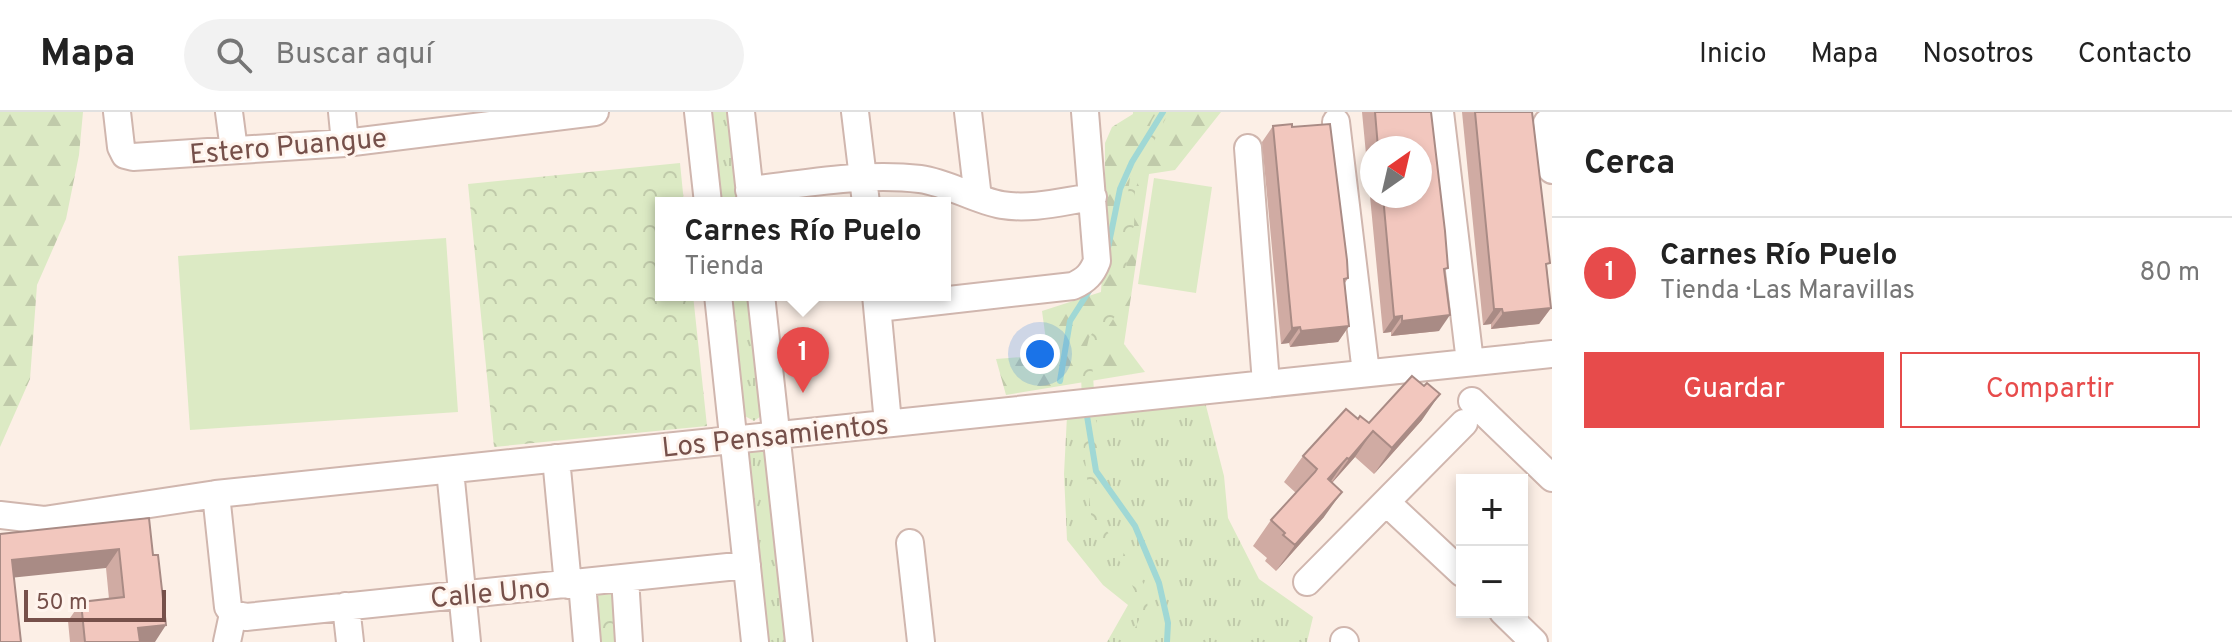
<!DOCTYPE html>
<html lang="es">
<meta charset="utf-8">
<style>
:root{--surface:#fff;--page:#f2f2f2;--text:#222;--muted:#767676;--line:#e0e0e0;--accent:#e74b4b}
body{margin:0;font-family:Overpass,sans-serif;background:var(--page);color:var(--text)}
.controls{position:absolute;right:24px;bottom:24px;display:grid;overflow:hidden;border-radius:0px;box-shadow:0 4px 12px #0003}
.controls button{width:72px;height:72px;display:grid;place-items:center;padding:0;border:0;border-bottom:2px solid var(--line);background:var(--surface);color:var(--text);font:40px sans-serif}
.compass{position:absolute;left:1360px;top:24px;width:72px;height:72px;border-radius:50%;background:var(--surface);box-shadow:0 4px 12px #0003;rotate:34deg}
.scale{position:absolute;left:24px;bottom:20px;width:142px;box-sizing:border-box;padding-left:8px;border:4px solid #76504a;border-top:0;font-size:22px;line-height:28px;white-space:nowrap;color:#76504a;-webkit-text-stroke:6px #fff4ed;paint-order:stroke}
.you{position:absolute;left:1040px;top:242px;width:28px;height:28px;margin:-20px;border:6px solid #fff;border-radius:50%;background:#1a73e8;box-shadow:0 0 0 12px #1a73e833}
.badge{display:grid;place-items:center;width:52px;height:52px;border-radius:50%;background:var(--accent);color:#fff;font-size:26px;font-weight:700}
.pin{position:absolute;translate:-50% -66px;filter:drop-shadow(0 2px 4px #0008)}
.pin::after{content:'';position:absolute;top:42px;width:28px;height:24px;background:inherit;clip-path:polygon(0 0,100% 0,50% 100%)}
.popup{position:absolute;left:655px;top:85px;width:296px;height:104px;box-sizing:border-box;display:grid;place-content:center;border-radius:0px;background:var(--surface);filter:drop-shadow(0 2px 6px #0005);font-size:26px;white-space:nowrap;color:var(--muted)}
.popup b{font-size:30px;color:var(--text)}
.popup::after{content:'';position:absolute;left:50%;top:100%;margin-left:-16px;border:16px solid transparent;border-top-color:var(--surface)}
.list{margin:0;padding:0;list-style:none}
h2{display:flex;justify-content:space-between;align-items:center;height:104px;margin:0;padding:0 32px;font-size:34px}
h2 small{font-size:26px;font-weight:400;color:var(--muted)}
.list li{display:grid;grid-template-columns:52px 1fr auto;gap:24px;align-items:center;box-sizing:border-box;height:112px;padding:0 32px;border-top:2px solid var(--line)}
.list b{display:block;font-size:30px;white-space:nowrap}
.list p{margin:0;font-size:26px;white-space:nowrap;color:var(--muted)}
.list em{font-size:26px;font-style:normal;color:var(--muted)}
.actions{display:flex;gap:16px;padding:24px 32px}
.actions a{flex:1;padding:18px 0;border:2px solid var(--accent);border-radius:0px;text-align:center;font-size:28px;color:var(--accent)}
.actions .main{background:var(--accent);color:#fff}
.icon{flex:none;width:44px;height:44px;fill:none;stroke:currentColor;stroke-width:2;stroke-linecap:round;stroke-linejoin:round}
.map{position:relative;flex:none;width:1552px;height:530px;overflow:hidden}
header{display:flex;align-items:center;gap:48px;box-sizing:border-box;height:112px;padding:0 40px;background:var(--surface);border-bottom:2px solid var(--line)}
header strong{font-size:38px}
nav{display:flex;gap:44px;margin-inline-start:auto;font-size:28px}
.search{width:560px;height:72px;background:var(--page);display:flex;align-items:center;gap:20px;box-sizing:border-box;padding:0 28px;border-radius:44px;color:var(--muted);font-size:30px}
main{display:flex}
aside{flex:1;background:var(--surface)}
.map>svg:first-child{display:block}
</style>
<header>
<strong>Mapa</strong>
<div class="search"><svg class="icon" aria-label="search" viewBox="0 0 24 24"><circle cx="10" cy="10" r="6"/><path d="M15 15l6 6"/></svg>Buscar aquí</div>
<nav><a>Inicio</a><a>Mapa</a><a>Nosotros</a><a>Contacto</a></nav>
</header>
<main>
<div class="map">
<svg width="1552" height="530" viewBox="0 0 1552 530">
<defs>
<pattern id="grass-tufts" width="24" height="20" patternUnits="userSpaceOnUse" patternTransform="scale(2)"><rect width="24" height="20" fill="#dceac4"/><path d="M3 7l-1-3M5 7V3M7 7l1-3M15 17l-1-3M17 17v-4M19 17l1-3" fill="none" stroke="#c0caaa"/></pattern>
<pattern id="forest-firs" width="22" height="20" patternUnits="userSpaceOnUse" patternTransform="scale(2)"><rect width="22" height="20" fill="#dceac4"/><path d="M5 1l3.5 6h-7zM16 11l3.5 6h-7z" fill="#c0caaa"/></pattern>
<pattern id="park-crowns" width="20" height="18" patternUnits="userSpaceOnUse" patternTransform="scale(2)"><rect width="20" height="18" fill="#dceac4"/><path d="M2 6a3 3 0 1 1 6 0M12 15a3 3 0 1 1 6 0" fill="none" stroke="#c0caaa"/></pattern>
</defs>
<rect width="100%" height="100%" fill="#fcefe6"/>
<!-- grass -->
<path fill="url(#grass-tufts)" d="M 711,0 L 732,0 L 741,91 L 720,91 Z
M 729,183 L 751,183 L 764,302 L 754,309 L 741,302 Z
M 1204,286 L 1224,364 L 1228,406 L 1259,467 L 1313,505 L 1307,530 L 1107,530 L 1128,493 L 1103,473 L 1067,428 L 1064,362 L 1067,304 Z
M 767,333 L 788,530 L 768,530 L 748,335 Z"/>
<!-- forest -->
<path fill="url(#forest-firs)" d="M 0,0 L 83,0 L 79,43 L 66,107 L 37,173 L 30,267 L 0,335 Z
M 1133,0 L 1221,0 L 1175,58 L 1149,62 L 1124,232 L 1145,260 L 1006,283 L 996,247 L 1048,243 L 1042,199 L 1101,180 L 1105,117 L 1105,31 L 1112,15 L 1133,2 Z"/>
<!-- park -->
<path fill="url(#park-crowns)" d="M 1157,0 L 1169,0 L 1153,31 L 1135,78 L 1134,114 L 1127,129 L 1126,180 L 1115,204 L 1103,223 L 1092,249 L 1103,414 L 1128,447 L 1145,474 L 1149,505 L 1136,530 L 1128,530 L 1141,504 L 1137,485 L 1125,456 L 1100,425 L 1092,411 L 1083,329 L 1081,260 L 1089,226 L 1103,205 L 1118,176 L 1119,122 L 1124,113 L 1130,65 L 1152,8 Z
M 680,51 L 684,91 L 661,91 L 661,183 L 693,183 L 707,314 L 494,335 L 468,72 Z
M 621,470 L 625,530 L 590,530 L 585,474 Z"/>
<!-- pitch -->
<path fill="#dceac4" d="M 1154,66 L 1212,75 L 1196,181 L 1138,172 Z
M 446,126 L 458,300 L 190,318 L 178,144 Z"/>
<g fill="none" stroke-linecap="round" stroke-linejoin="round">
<!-- stream -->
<path stroke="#a0d8d5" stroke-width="6" d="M 1107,141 L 1120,77 L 1132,50 L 1163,0
M 1060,269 L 1070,209 L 1091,176
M 1087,304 L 1096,359 L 1135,414 L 1159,471 L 1168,511 L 1167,530"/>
<!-- minor casing -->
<g stroke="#d0b6ae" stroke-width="30">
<path id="minor" d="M 117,0 L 121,35 L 125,43 L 133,45 L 345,31 L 595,0
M 229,0 L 234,38
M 342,0 L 345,31
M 698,0 L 708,91
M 741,0 L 751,91
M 855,0 L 866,91
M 968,0 L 978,86
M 1440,0 L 1470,250
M 1336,10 L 1366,261
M 1547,11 L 1552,58
M 1248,36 L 1266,271
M 749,78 C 805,72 864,60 920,67 C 949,71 974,88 1002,93 C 1032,98 1064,89 1093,85
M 718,183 L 755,530
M 761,183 L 799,530
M 876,183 L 888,311
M 878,196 L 1073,174 C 1086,168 1092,162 1097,149 L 1085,0
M 1472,289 L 1552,366
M 556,346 L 568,473
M 450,358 L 467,530
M 216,382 L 227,486 L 228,495 L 233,502 L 227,530
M 1386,390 L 1462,461
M 0,403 L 44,408 L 216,382 L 1552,242
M 910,431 L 921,530
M 625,466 L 629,530
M 1307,470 L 1464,311
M 582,471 L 587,530
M 346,494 L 350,530
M 1503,500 L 1534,530
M 233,502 L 246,505 L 747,453
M 1344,529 L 1345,530"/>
</g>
<!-- minor -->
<use href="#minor" stroke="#fff" stroke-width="26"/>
</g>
<!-- wall -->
<path fill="#d0aba3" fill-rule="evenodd" d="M 1362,0 L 1431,0 L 1445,160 L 1439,219 L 1391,224 L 1391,220 L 1383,221 ZM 1372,36 L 1420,36 L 1420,84 L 1372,84 Z
M 1462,0 L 1532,0 L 1551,196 L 1539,212 L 1491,217 L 1491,212 L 1483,213 Z
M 1273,14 L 1292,15 L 1348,166 L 1345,171 L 1349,214 L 1338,230 L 1290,235 L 1289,231 L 1281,232 L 1262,30 Z
M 1358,307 L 1369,311 L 1422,308 L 1374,362 L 1355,345 L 1332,371 L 1324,405 L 1276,459 L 1265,449 L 1267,446 L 1253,434 L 1271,408 L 1296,381 L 1284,370 L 1303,344 Z
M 149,406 L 155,530 L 70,530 L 68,509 L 81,490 L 109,487 L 106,456 L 0,422 Z"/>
<!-- shaded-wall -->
<path fill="#a98b85" d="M 1551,196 L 1539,212 L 1491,217 L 1503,201 Z
M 1494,197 L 1502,197 L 1491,212 L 1483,213 Z
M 1450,203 L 1439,219 L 1391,224 L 1402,209 Z
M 1402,204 L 1391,220 L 1383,221 L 1394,205 Z
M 1349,214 L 1338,230 L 1290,235 L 1301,219 Z
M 1300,215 L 1289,231 L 1281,232 L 1292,216 Z
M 1440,282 L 1422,308 L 1374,362 L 1392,336 Z
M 1373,319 L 1355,345 L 1330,373 L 1349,347 Z
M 1347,346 L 1329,372 L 1328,367 Z
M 1342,380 L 1324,405 L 1276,459 L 1295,433 Z
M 119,437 L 106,456 L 0,467 L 12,448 Z
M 166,513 L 155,530 L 129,530 L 138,516 Z"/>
<!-- building -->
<path fill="#f2c7be" stroke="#a98b85" stroke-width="2" d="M 1375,0 L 1431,0 L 1445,119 L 1448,156 L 1444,157 L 1450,203 L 1402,209 L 1402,204 L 1394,205 L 1383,84 L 1420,84 L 1420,36 L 1378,36 Z
M 1475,0 L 1532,0 L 1550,151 L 1546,152 L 1551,196 L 1503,201 L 1502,197 L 1494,197 Z
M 1292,12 L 1292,15 L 1330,12 L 1347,148 L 1348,166 L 1344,167 L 1349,214 L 1301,219 L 1300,215 L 1292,216 L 1273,14 Z
M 1412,264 L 1424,274 L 1427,271 L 1440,282 L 1392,336 L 1373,319 L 1349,347 L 1347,346 L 1328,367 L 1342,380 L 1295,433 L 1283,423 L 1285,421 L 1271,408 L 1315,360 L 1317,357 L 1303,344 L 1346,297 L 1358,307 L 1360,304 L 1369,311 Z
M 149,406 L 153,443 L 158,443 L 166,513 L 138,516 L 140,530 L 85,530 L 81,490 L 124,485 L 119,437 L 12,448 L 21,530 L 0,530 L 0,422 Z"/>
<g text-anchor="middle" stroke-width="6" stroke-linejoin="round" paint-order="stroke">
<!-- street labels -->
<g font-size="28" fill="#76504a" stroke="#fff4ed">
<text transform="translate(288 33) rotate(-5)" y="10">Estero Puangue</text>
<text transform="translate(775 323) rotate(-6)" y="10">Los Pensamientos</text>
<text transform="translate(490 480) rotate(-5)" y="10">Calle Uno</text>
</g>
</g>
</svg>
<div class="controls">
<button>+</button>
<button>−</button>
</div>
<svg class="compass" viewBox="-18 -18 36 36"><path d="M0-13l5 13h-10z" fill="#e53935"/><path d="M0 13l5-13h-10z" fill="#767676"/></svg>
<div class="scale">50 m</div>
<div class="you"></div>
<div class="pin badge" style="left:803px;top:281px">1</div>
<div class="popup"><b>Carnes Río Puelo</b>Tienda</div>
</div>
<aside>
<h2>Cerca<small></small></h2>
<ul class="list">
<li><span class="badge">1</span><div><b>Carnes Río Puelo</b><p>Tienda · Las Maravillas</p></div><em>80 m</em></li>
</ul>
<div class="actions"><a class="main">Guardar</a><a>Compartir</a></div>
</aside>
</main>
